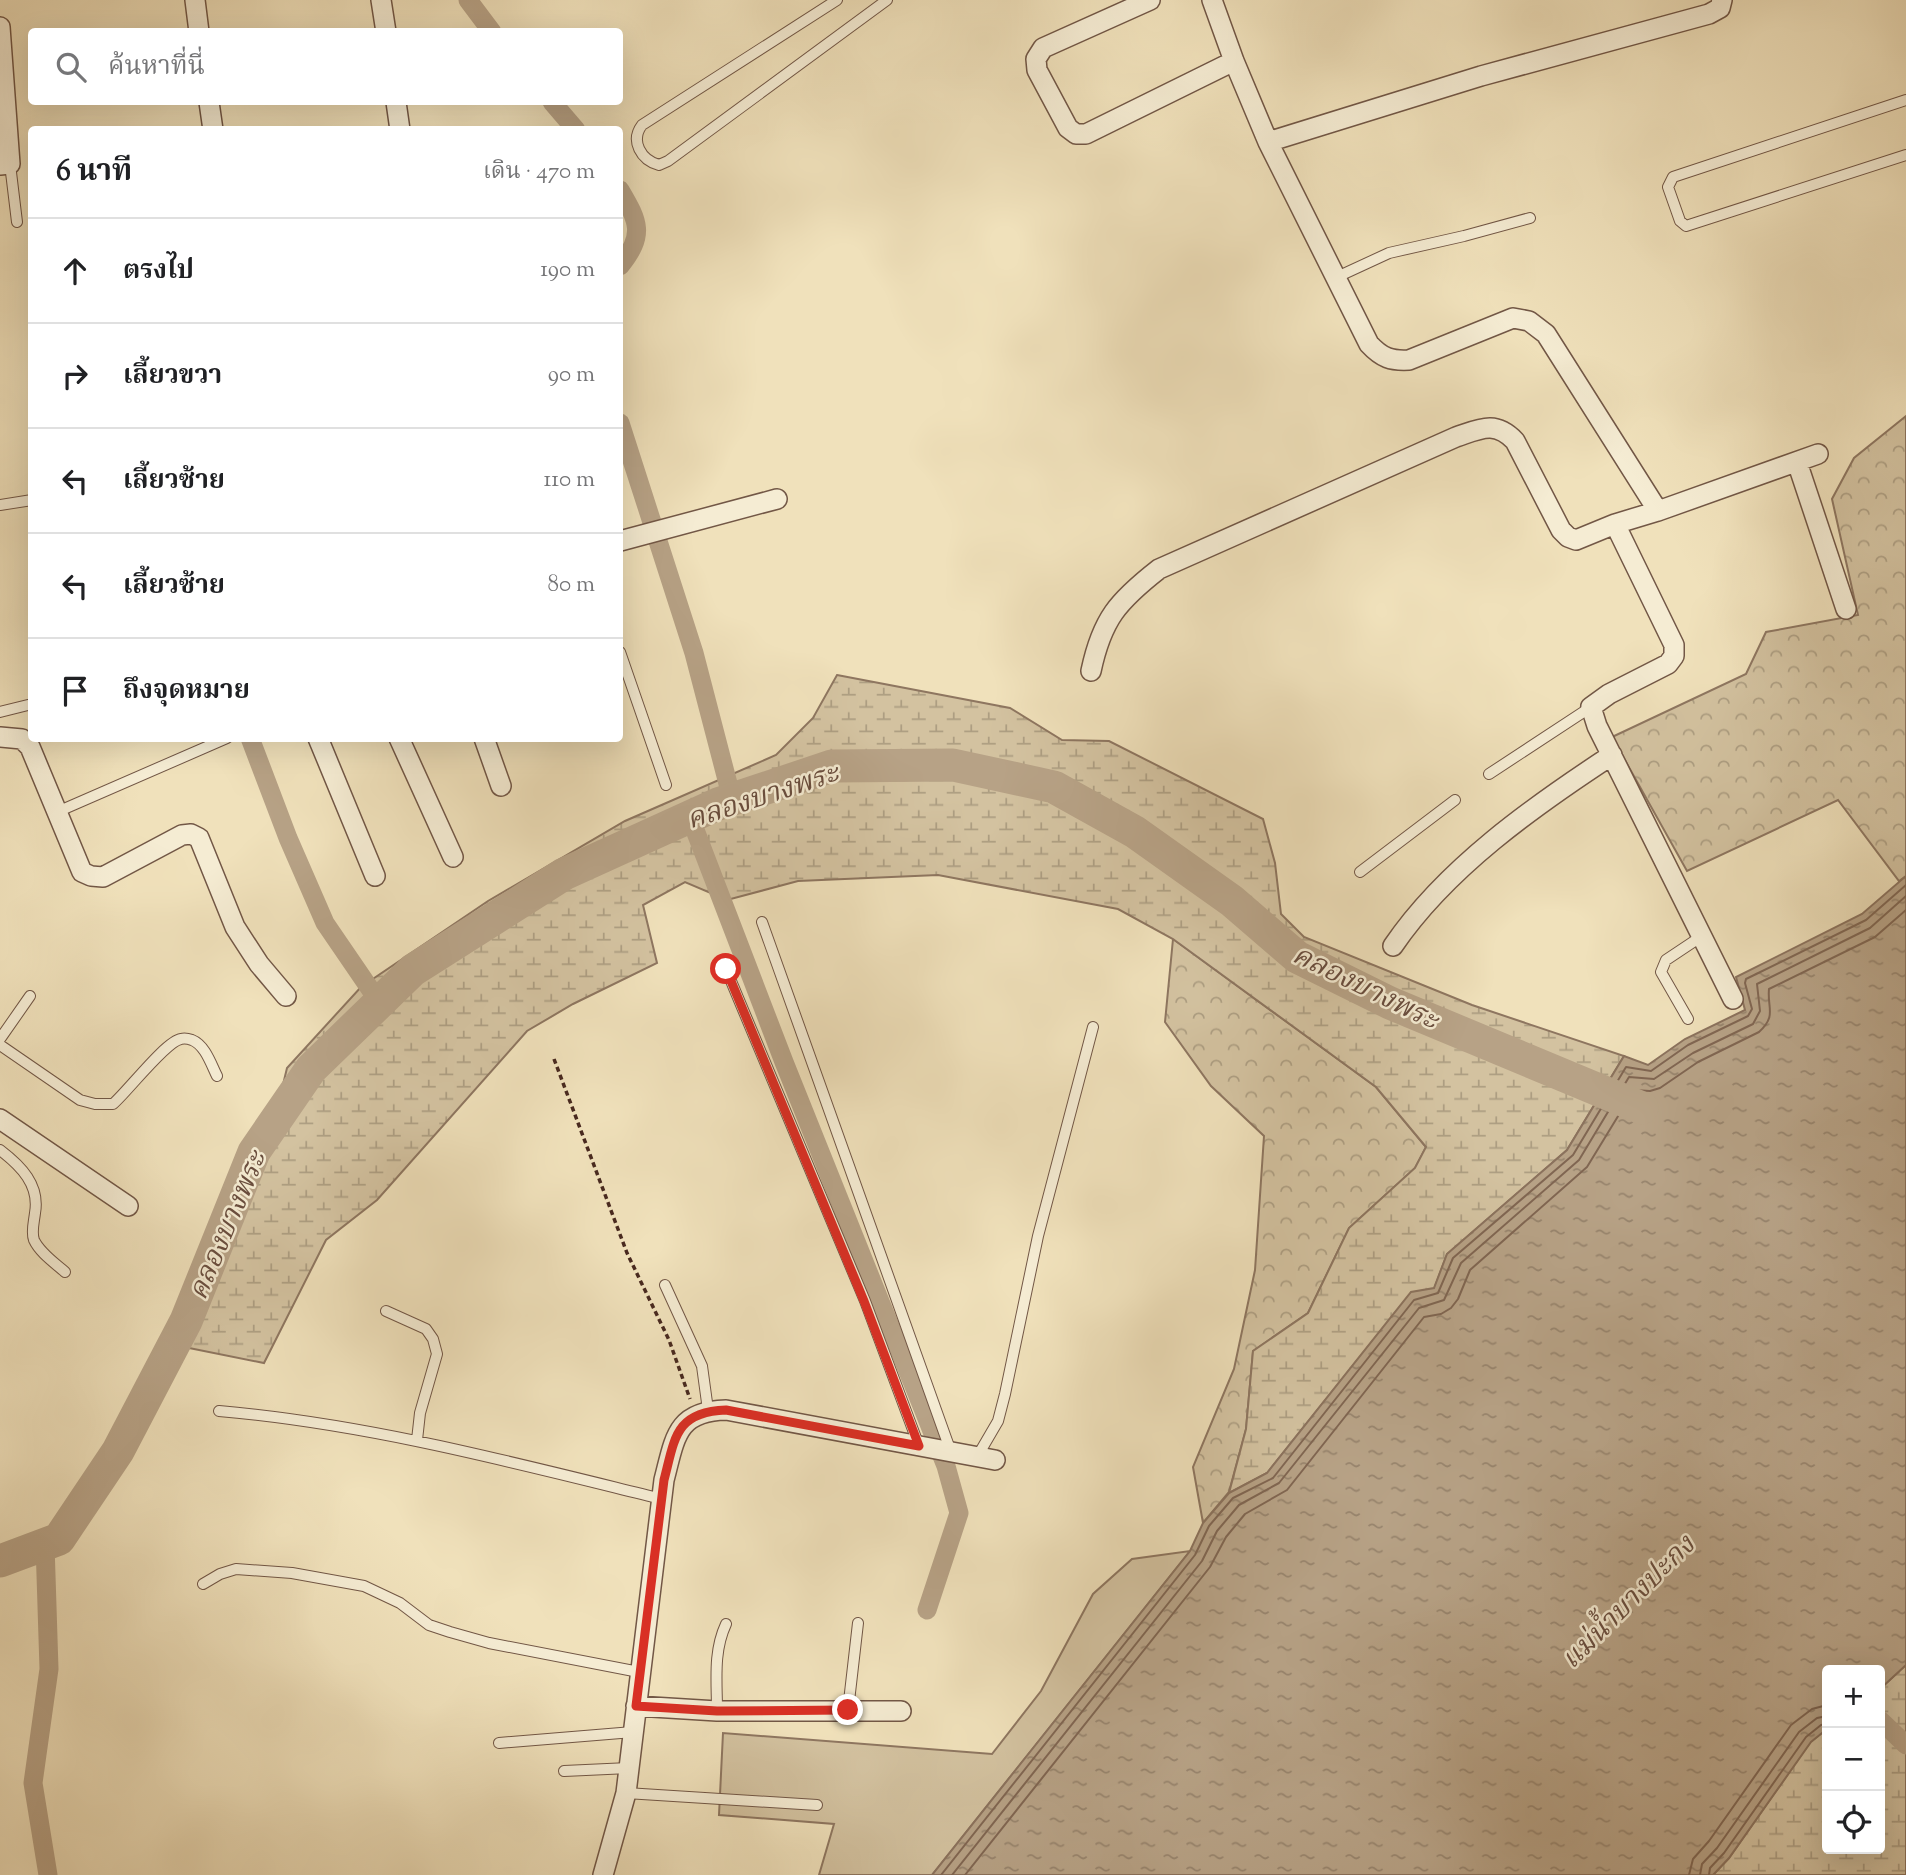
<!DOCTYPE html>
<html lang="th">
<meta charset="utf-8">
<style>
:root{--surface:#fff;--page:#f6f6f6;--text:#202124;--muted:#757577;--line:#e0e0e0}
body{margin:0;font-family:"Sorts Mill Goudy","Noto Serif Thai",serif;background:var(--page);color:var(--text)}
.controls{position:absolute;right:21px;bottom:21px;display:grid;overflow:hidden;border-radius:7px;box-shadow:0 7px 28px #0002}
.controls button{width:63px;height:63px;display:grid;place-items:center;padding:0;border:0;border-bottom:2px solid var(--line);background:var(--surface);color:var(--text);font:35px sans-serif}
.stop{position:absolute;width:21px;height:21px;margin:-16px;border:5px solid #d93025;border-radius:50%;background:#fff}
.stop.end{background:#d93025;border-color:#fff;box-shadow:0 2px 7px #0008}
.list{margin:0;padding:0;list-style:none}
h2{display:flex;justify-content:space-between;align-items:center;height:91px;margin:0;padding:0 28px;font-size:30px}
h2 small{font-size:23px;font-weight:400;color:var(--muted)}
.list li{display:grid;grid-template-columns:46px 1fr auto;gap:21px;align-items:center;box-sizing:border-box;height:105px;padding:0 28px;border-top:2px solid var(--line)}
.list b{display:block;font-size:26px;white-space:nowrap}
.list em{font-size:23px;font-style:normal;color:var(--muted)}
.icon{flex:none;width:38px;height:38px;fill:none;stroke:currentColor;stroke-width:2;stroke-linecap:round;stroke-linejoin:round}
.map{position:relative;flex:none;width:1906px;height:1875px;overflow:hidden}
.search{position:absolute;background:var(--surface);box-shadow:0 7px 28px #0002;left:28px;top:28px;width:595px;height:77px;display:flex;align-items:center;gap:18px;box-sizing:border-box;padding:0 24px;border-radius:7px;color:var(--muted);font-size:26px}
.panel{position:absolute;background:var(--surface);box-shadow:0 7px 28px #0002;left:28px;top:126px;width:595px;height:616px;border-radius:7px}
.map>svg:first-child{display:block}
</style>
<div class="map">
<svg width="1906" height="1875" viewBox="0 0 1906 1875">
<defs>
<pattern id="forest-crowns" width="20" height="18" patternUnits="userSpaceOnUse" patternTransform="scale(1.75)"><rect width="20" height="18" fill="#d3c2a0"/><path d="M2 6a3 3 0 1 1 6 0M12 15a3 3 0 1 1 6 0" fill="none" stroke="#ad9e82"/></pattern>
<pattern id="wetland-marsh" width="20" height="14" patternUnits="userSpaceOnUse" patternTransform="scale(1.75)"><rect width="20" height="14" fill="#d3c2a0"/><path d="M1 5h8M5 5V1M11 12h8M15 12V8" fill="none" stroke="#ad9e82"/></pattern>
<pattern id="water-ripples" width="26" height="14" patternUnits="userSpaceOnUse" patternTransform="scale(1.75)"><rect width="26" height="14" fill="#b7a286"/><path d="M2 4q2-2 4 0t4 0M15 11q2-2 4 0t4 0" fill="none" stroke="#97846d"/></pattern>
</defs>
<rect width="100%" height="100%" fill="#f0e1bb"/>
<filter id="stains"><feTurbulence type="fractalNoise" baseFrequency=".00286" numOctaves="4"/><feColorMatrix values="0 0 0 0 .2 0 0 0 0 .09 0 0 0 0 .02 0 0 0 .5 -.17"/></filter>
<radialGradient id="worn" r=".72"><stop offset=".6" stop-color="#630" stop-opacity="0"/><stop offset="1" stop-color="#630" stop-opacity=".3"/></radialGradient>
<!-- forest -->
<path fill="url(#forest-crowns)" stroke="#8e7660" stroke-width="2" d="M 1906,416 L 1906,876 L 1899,881 L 1838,800 L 1687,871 L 1612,737 L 1746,674 L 1766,632 L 1858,615 L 1832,499 L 1854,458 Z
M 1173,939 L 1376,1087 L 1426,1147 L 1415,1168 L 1349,1228 L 1308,1313 L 1253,1351 L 1246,1429 L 1229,1492 L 1203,1523 L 1193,1467 L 1234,1369 L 1255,1270 L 1264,1136 L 1211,1086 L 1165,1022 Z"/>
<!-- wetland -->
<path fill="url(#wetland-marsh)" stroke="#8e7660" stroke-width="2" d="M 837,675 L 1010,708 L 1062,740 L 1109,741 L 1263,819 L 1275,863 L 1281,914 L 1304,937 L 1472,1005 L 1624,1056 L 1567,1150 L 1447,1254 L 1434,1289 L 1411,1293 L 1267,1473 L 1229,1493 L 1246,1429 L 1253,1351 L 1308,1313 L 1349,1228 L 1415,1168 L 1426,1147 L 1376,1087 L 1173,939 L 1118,909 L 938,875 L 798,881 L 727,900 L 685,882 L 643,905 L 657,963 L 573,1004 L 527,1031 L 377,1200 L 326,1240 L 264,1363 L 189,1348 L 225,1248 L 268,1147 L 287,1068 L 361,987 L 488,901 L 625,821 L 776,755 L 813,718 Z
M 1906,1665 L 1906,1875 L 1713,1875 L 1729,1858 L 1811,1741 L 1827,1729 L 1827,1849 L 1880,1849 L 1880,1689 Z"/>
<!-- park -->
<path fill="#d3c2a0" stroke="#8e7660" stroke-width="2" d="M 1190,1551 L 932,1875 L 819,1875 L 834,1824 L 719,1815 L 723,1733 L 992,1754 L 1041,1691 L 1093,1594 L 1132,1559 Z"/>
<!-- water -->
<path fill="url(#water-ripples)" stroke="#8b725d" stroke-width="2" d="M 1906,876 L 1906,1665 L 1880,1689 L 1880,1670 L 1827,1670 L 1827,1729 L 1811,1742 L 1729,1858 L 1713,1875 L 932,1875 L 1190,1551 L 1203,1523 L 1229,1493 L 1267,1473 L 1411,1292 L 1434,1288 L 1447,1254 L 1567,1150 L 1624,1056 L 1648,1065 L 1685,1039 L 1745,1010 L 1736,977 L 1862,914 Z"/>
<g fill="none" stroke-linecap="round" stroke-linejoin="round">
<!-- shore -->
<path stroke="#806652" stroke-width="2" d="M 941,1875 L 1195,1555 L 1209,1526 L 1233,1498 L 1273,1478 L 1414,1300 L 1438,1293 L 1453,1258 L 1573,1155 L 1626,1067 L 1651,1071 L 1688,1045 L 1748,1016 L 1752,1009 L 1745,983 L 1746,979 L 1866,920 L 1906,885
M 952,1875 L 1202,1561 L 1217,1531 L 1239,1505 L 1279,1483 L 1419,1308 L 1444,1300 L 1461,1263 L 1579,1160 L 1629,1077 L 1654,1079 L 1693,1053 L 1753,1024 L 1760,1011 L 1757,984 L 1870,928 L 1906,896
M 965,1875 L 1210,1567 L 1226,1537 L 1245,1514 L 1287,1490 L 1424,1317 L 1441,1314 L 1451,1308 L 1458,1299 L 1470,1270 L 1587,1167 L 1634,1090 L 1650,1091 L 1660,1088 L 1698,1062 L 1759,1032 C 1777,1016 1767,1008 1769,989 L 1875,937 L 1906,910
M 1689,1875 L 1693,1859 L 1709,1841 L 1791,1725 L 1812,1709 L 1827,1705
M 1700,1875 L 1702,1864 L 1717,1848 L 1799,1732 L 1817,1718 L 1827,1716
M 1709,1875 L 1710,1868 L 1724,1853 L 1806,1737 L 1821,1725 L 1827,1724"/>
<!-- canal -->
<path stroke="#b7a286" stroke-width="19" d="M 468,0 L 492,32
M 552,102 L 576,130
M 620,190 C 639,222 645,235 620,266
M 620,423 L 694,653 L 732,799
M 250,738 L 288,838 L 325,923 L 379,1002
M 690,817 L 784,1062 L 946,1466 L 959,1513 L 927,1610
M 45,1544 L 49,1669 L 33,1783 L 48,1875
M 1880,1720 L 1906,1745"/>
<!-- river -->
<path stroke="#b7a286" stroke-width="33" d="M 0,1561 L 59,1539 L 118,1451 L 186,1321 L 254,1152 L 311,1069 L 413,970 L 564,874 L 718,804 L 832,766 L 953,765 L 1054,787 L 1135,832 L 1232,901 L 1297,957 L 1390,1003 L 1642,1108"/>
<!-- lane casing -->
<g stroke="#725746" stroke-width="12">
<path id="lane" d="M 837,0 L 642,125 C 630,141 641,160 659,165 L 668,161 L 887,0
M 1906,100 L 1673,177 L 1668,187 L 1680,221 L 1686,226 L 1906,155
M 10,164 L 17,222
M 1337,277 L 1389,253 L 1464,236 L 1530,218
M 0,505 L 32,500
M 620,652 L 666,785
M 0,712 L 32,704
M 1489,774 L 1591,707
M 57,812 L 227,738
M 1360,872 L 1455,800
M 762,922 L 951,1452
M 726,969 L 865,1301 L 919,1446
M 1688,1019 L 1661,972 L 1666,960 L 1702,936
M 0,1039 L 30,996
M 0,1045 L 80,1100 L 95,1104 L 113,1104 C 128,1091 166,1041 181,1039 C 185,1038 189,1039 192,1040 C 205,1045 211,1064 217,1076
M 0,1150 C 21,1166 40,1185 35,1213 C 34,1222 31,1232 34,1240 C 40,1253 55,1263 65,1272
M 665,1285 L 702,1366 L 708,1410
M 386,1311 L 426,1329 L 433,1339 L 437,1354 L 420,1413 L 417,1440
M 219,1411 C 369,1424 515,1463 662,1499
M 977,1457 L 998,1421 L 1005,1394 L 1038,1236 L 1093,1027
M 203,1584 L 220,1574 L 236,1569 L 292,1573 L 364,1586 L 400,1603 L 429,1625 L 450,1632 L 489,1643 L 639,1672
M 848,1710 L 858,1623
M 717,1711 C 717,1681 713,1652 726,1624
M 499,1743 L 633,1732
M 564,1771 L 629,1768
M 626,1793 L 817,1805"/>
</g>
<!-- street casing -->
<g stroke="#725746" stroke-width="22">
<path id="street" d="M 195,0 L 199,32
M 381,0 L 386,32
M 1150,0 L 1043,48 L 1036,59 L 1037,70 L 1068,128 L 1076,134 L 1086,134 L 1234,61
M 1212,0 L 1234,61 L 1268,142 L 1369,344 C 1382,358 1391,361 1409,360 L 1513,318 L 1529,321 L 1546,334 L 1658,511 L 1818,454
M 0,27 L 10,164 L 0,165
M 209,102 L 213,130
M 396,102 L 400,130
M 1268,142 L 1481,76 L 1709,14 L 1720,8 L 1722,0
M 1797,462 L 1846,609
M 1615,524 L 1674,645 L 1674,656 L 1668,664 L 1609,694 L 1591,707 L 1597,726 L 1733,999
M 620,541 L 777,499
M 1091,671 C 1102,619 1118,601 1159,569 L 1456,437 C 1480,429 1495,420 1515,441 L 1561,530 L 1568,537 L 1576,540 L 1615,524 L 1658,511
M 0,737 L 22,739 L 30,747 L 82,872 L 91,876 L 103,877 L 182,835 L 191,834 L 199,838 L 235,927 L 259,964 L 286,996
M 318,738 L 375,876
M 399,738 L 453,857
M 484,738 L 501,786
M 1393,946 C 1446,868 1534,806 1612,755
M 0,1119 L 128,1206
M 636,1706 L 717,1711 L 901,1711
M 603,1875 L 626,1793 L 664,1480 C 675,1438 676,1411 726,1410 L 995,1460"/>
</g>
<!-- path -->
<path stroke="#48291f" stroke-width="3.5" stroke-dasharray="5 3.5" stroke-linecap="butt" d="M 554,1059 L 627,1253 L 669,1340 L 690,1399"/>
<!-- lane -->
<use href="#lane" stroke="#f5ecd3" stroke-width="10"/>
<!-- street -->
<use href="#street" stroke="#f5ecd3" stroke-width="19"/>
</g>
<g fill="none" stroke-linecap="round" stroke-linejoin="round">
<!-- route -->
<path stroke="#d93025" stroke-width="9" d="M 726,969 L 864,1301 L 919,1446 L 726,1410 C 675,1412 675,1438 664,1480 L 636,1706 L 717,1711 L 848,1710"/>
</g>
<g text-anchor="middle" stroke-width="5" stroke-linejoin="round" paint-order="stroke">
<!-- water labels -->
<g font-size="28" font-style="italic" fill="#694d3e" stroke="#f5ecd3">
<text transform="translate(762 795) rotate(-18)" y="10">คลองบางพระ</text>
<text transform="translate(1366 986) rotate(26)" y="10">คลองบางพระ</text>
<text transform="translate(226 1225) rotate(-67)" y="10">คลองบางพระ</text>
<text transform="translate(1627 1601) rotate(-45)" y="10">แม่น้ำบางปะกง</text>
</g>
</g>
<rect width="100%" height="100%" filter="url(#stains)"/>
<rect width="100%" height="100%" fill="url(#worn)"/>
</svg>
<div class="controls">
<button>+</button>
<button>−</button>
<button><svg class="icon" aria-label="locate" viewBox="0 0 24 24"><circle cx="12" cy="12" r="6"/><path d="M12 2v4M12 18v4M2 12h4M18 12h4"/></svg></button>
</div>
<div class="stop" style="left:726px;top:969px"></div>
<div class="stop end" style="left:848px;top:1710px"></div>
<div class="search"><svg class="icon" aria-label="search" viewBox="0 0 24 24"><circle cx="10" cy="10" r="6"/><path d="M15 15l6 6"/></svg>ค้นหาที่นี่</div>
<section class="panel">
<h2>6 นาที<small>เดิน · 470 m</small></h2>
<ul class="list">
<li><svg class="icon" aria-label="ahead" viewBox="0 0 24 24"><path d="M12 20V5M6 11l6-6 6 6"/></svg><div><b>ตรงไป</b></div><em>190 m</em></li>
<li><svg class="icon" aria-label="right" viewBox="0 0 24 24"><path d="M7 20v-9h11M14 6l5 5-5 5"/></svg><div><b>เลี้ยวขวา</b></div><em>90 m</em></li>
<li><svg class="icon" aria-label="left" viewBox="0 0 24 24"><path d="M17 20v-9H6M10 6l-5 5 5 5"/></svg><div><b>เลี้ยวซ้าย</b></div><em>110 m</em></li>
<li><svg class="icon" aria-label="left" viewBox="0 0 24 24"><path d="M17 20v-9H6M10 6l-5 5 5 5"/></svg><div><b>เลี้ยวซ้าย</b></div><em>80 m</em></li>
<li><svg class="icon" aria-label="arrive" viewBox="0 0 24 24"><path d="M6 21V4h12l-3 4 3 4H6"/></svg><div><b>ถึงจุดหมาย</b></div></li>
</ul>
</section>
</div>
